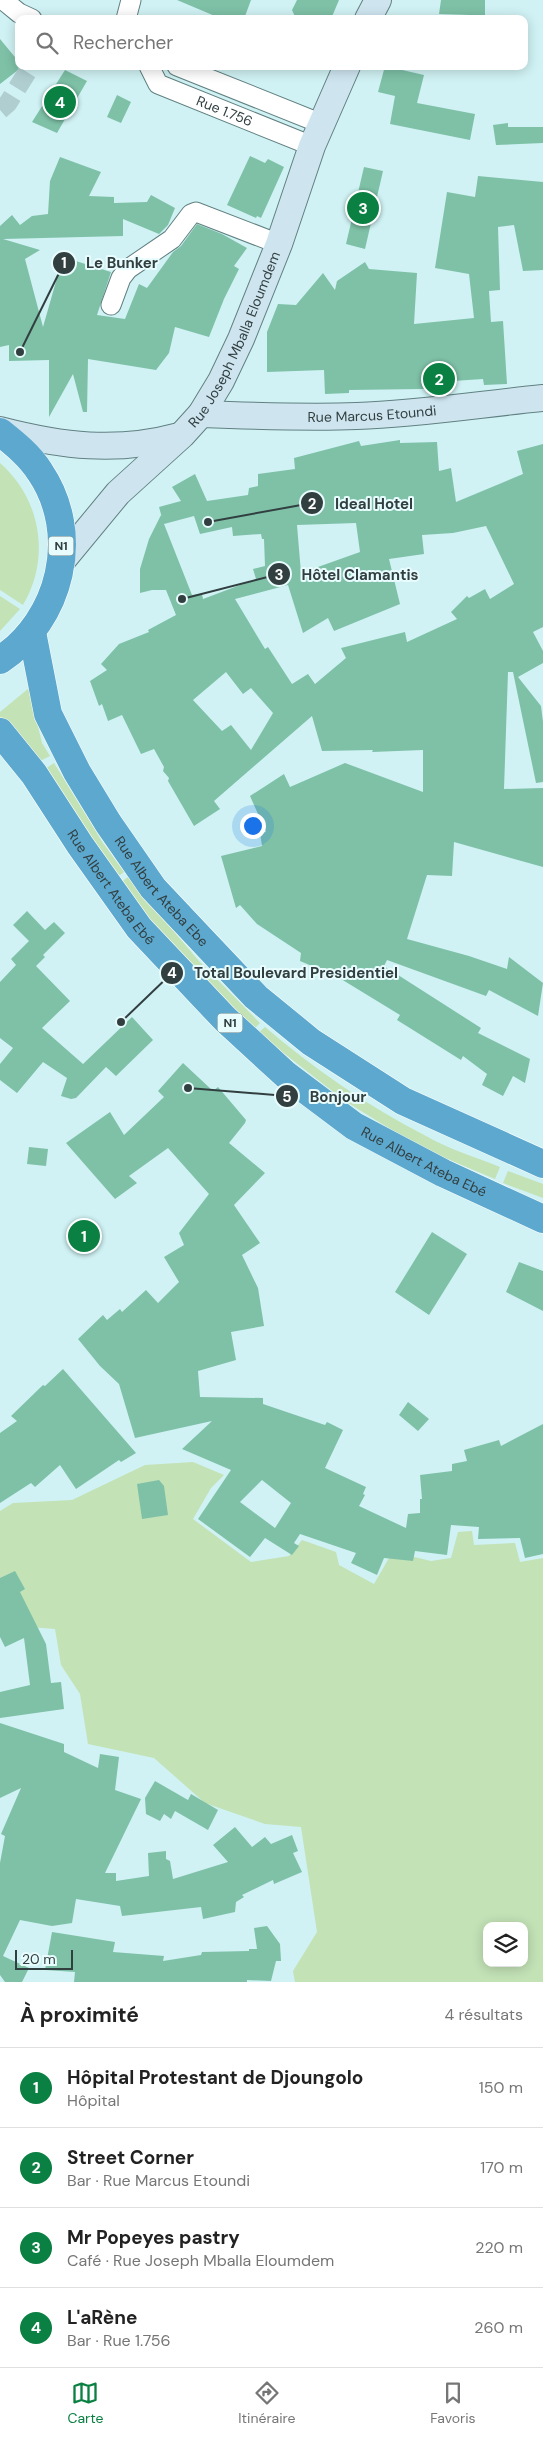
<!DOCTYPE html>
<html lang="fr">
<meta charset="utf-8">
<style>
:root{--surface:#fff;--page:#f6f6f6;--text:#222;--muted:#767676;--line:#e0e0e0;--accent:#0b8043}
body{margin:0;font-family:"DM Sans",sans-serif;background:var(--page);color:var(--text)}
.controls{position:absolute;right:15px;bottom:15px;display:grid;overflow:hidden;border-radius:10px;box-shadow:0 2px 12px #0003}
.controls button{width:45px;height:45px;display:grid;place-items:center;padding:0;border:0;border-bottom:1px solid var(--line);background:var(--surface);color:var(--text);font:25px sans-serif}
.scale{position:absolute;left:15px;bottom:12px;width:58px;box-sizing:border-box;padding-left:5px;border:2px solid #323f40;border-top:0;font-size:14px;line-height:18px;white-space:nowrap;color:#323f40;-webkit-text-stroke:4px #e8fcfd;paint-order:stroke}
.you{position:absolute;left:252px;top:825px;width:18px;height:18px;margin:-12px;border:4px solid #fff;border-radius:50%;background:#1a73e8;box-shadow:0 0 0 8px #1a73e833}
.badge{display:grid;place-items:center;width:32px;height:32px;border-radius:50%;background:var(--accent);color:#fff;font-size:16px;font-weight:700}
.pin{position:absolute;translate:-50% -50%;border:2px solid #fff;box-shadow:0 1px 5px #0006}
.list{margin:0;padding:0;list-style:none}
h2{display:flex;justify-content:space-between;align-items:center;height:65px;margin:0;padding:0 20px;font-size:21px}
h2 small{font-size:16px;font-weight:400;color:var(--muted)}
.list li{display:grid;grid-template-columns:32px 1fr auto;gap:15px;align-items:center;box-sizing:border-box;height:80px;padding:0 20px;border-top:1px solid var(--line)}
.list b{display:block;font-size:19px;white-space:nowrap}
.list p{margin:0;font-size:16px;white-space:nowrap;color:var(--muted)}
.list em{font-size:16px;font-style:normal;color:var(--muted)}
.icon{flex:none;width:28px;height:28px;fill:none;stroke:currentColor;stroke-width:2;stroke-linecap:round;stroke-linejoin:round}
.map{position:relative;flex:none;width:543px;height:1982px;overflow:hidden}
.search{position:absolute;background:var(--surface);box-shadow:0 2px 12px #0003;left:15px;right:15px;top:15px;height:55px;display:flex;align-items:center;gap:12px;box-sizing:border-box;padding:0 18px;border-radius:10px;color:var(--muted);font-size:19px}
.sheet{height:385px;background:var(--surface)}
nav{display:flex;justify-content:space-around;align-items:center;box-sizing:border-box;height:70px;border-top:1px solid var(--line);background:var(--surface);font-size:14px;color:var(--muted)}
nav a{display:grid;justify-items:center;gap:2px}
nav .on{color:var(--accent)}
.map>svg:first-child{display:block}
</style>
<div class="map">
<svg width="543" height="1982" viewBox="0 0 543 1982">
<rect width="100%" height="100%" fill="#d0f2f4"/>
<!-- green -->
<path fill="#c3e2b6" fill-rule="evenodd" d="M 0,463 C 41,499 51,558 23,605 L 0,590 Z
M 0,596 L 20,609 L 0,631 Z
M 29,688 L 42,743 L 50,756 L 40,761 L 32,749 L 0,718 L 0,712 Z
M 54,763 L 103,843 L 124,872 L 116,878 L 45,769 Z
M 128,877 L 198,960 L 260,1023 L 254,1029 C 205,985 162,935 120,883 Z
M 265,1027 C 314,1069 368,1106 426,1136 C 449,1149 475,1157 500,1167 L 495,1179 L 421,1148 L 345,1101 L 258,1033 Z
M 508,1171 L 543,1184 L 543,1198 L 503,1183 Z
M 193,1462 L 224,1475 L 211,1488 L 193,1519 L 251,1562 L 289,1556 L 302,1540 L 336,1552 L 339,1565 L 374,1584 L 389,1558 L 402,1554 L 431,1561 L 451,1558 L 458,1532 L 472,1531 L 474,1545 L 515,1543 L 520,1562 L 543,1558 L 543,1982 L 295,1982 L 293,1971 L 317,1932 L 301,1827 L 265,1824 L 205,1803 L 154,1758 L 88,1744 L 80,1694 L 61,1665 L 55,1629 L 29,1627 L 0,1579 L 0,1511 L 13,1503 L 72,1500 L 145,1465 ZM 487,1926 L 524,1926 L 524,1963 L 487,1963 Z"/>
<!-- building -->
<path fill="#7ec1a7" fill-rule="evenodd" d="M 177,0 L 251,0 L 244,19 L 222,19 Z
M 297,0 L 339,0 L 331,19 L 296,19 L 292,10 Z
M 441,0 L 485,0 L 485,19 L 470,19 L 470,15 L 439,14 Z
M 0,39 L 19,62 L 19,66 L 22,67 L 0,84 Z
M 385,66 L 424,75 L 417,103 L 475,114 L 470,140 L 390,124 L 395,96 L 378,92 Z
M 65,70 L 87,81 L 57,133 L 32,122 Z
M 117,95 L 131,102 L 121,123 L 107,117 Z
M 508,123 L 508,127 L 543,127 L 543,143 L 496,145 L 493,125 Z
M 250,156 L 265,163 L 268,159 L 284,167 L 261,218 L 257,216 L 256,218 L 227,205 Z
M 60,157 L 101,172 L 89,196 L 114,197 L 114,203 L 147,202 L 151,195 L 175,208 L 168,225 L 159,234 L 123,219 L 123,236 L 3,239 L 40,250 L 25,259 L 43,327 L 63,257 L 111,272 L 97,315 L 125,319 L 139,284 L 147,288 L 173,252 L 181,246 L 197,224 L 222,234 L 247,248 L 234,266 L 239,269 L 224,299 L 209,337 L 175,327 L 169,353 L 156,370 L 88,359 L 87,412 L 83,412 L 73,374 L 49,417 L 49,360 L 9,361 L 9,345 L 0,347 L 0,226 L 12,215 L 20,225 L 32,216 L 48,214 L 50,181 Z
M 364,167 L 383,171 L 365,249 L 346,244 Z
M 478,176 L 543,182 L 543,270 L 523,271 L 514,225 L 498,227 L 500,290 L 489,291 L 491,322 L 503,321 L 507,384 L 484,385 L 483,379 L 453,381 L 453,385 L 422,389 L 349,390 L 349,393 L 325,394 L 324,370 L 267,372 L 267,332 L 278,304 L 296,305 L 323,273 L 335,290 L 337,281 L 365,262 L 369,269 L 417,273 L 414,324 L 474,318 L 469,274 L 435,268 L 447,192 L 475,197 Z
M 400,440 L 400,443 L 437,442 L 439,471 L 451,468 L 456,502 L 523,474 L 517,451 L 543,444 L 543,627 L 533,632 L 543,651 L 543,663 L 518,677 L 541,706 L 543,722 L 543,782 L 536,783 L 513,672 L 508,672 L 504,789 L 543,788 L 543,867 L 454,842 L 452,876 L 427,875 L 407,939 L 469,956 L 507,969 L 509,957 L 543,983 L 538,1016 L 489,990 L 486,996 L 387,960 L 384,966 L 481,1028 L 478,1033 L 530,1059 L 525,1083 L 513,1076 L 503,1096 L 482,1085 L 487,1074 L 463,1056 L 461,1060 L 397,1020 L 400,1015 L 323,968 L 321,970 L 300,961 L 301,953 L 257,924 L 240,905 L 236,908 L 221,856 L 262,846 L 260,833 L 266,832 L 250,796 L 284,774 L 290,787 L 345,763 L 423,792 L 423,750 L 372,752 L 373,750 L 322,751 L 312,716 L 214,801 L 220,809 L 194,826 L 168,781 L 169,778 L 163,771 L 164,767 L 154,749 L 141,754 L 122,715 L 108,721 L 102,704 L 99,706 L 90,681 L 107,670 L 101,664 L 119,644 L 149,632 L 148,630 L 176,615 L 166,590 L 152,590 L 140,593 L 140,569 L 149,539 L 161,515 L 162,518 L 159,507 L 181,501 L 172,487 L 195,474 L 207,501 L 248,495 L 249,488 L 258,486 L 258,474 L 295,469 L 294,458 L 359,441 L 361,446 ZM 194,516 L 200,534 L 232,527 L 233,536 L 261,534 L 262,539 L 264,539 L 265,566 L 253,569 L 256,579 L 203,599 L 202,594 L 192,595 L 164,524 ZM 356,523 L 360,552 L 301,573 L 297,525 ZM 486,526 L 514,584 L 490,599 L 485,589 L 469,598 L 467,596 L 451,612 L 457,619 L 407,642 L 405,632 L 341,648 L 346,658 L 315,684 L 308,674 L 292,684 L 268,647 L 265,649 L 235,599 L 288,585 L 303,633 L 328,618 L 334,631 L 400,604 L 389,559 L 424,554 L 422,535 L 453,533 ZM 226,672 L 243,694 L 251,688 L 273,713 L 251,750 L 231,725 L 222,731 L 193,700 Z
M 27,911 L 45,930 L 54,922 L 65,933 L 43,955 L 45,957 L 36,966 L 70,1001 L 42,1028 L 83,1064 L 132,1017 L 153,1040 L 116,1076 L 106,1067 L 76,1098 L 71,1099 L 61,1096 L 67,1078 L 43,1062 L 17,1093 L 0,1080 L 0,1064 L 13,1048 L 0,1038 L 0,982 L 16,965 L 11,959 L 29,941 L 13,925 Z
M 183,1063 L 213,1091 L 218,1087 L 246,1120 L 245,1123 L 229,1143 L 265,1173 L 234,1205 L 260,1243 L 242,1255 L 258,1288 L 264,1326 L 231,1332 L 236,1360 L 198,1371 L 200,1397 L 263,1398 L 263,1404 L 325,1425 L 327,1422 L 343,1430 L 325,1468 L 366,1487 L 363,1494 L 365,1495 L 359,1506 L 406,1528 L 408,1514 L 420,1513 L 420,1499 L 422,1499 L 420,1475 L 452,1471 L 452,1464 L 467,1461 L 464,1450 L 499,1440 L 501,1446 L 543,1424 L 543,1554 L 525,1558 L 520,1538 L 478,1539 L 479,1527 L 451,1525 L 447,1555 L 415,1551 L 413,1561 L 384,1558 L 377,1575 L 351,1563 L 356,1553 L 300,1534 L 294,1543 L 299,1546 L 292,1555 L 265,1538 L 250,1557 L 198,1519 L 231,1470 L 182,1449 L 212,1421 L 135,1438 L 119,1384 L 100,1366 L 78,1339 L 103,1315 L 107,1320 L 120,1309 L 122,1312 L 146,1290 L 158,1303 L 179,1282 L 164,1257 L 184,1245 L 179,1233 L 209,1194 L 168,1148 L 129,1176 L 137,1183 L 115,1199 L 66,1143 L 110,1112 L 124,1135 L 164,1097 L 158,1091 ZM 262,1480 L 291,1503 L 275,1528 L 240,1502 Z
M 29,1147 L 48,1149 L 46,1166 L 27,1164 Z
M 432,1232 L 467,1254 L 429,1315 L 395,1292 Z
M 519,1262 L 543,1271 L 543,1311 L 506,1292 Z
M 63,1369 L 136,1453 L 121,1462 L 119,1460 L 76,1489 L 60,1465 L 35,1487 L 31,1483 L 0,1503 L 0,1433 L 17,1421 L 11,1416 L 43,1385 L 45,1386 Z
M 408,1402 L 429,1419 L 418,1431 L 399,1415 Z
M 159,1480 L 164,1486 L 168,1515 L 142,1519 L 137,1484 Z
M 15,1571 L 25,1589 L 20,1592 L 46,1644 L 51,1683 L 61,1682 L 64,1709 L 0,1718 L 0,1692 L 30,1685 L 24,1638 L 5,1647 L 0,1637 L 0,1578 Z
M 0,1723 L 64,1744 L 64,1752 L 98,1768 L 100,1754 L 119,1757 L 115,1790 L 141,1799 L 105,1873 L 116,1873 L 116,1881 L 149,1876 L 148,1853 L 166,1851 L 166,1859 L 170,1861 L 173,1879 L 228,1862 L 213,1845 L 235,1827 L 252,1847 L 265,1837 L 271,1844 L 292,1835 L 298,1851 L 293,1853 L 302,1872 L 274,1884 L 273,1880 L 242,1895 L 244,1897 L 236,1902 L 235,1912 L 203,1919 L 201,1907 L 122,1916 L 120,1906 L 76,1899 L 72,1923 L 52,1926 L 20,1920 L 3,1956 L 29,1968 L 22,1982 L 5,1982 L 0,1975 L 0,1863 L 5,1836 L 1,1834 L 21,1788 L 0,1798 Z
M 155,1781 L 188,1800 L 191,1794 L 218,1810 L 208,1830 L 175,1811 L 171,1819 L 164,1814 L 160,1821 L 146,1814 L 145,1798 Z
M 267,1926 L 280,1944 L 281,1961 L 276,1961 L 271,1981 L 247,1980 L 247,1982 L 74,1982 L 75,1972 L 45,1970 L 52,1932 L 115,1942 L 113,1952 L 164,1956 L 163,1961 L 201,1955 L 202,1952 L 249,1951 L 249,1949 L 257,1949 L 254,1928 Z"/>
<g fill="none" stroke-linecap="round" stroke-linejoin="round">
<!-- street-tunnel -->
<path stroke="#b0ced0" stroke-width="19" stroke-dasharray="19 9" stroke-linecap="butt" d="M 0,110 L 8,103 L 31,66"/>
<!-- street casing -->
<g stroke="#618081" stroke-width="21">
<g id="street">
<path d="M 3,0 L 19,13 L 32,19"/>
<path d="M 126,19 L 131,0"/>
<path id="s1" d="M 149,66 L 158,84 L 312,146"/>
<path d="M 177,66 L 322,124"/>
<path d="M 111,305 L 121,278 L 128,269 L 172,239 L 191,214 L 196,212 L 279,244"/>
</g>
</g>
<!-- secondary casing -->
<g stroke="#618081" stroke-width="28">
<g id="secondary">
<path d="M 368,19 L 378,0"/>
<path id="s2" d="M 201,414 C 253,416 305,418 357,416 C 420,414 481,404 543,398"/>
<path d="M 0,430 C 62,446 116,453 179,436"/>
<path id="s3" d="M 61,562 L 118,493 L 182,435 L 201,414 L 221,381 L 241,339 L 279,244 L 312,146 L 347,66"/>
</g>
</g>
<!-- highway casing -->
<g stroke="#fff" stroke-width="29">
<g id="highway">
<path d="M 0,432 C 15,444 30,456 40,472 C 82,534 61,620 0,660"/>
<path id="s4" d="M 32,632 L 48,714 L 77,772 L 108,823 L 153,888 L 202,940 L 256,997 L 311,1042 L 403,1101 L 543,1164"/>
<path id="s5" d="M 0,732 L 34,774 L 80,845 L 139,928 L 225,1019 L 286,1075 L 354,1126 L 443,1173 L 543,1219"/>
</g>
</g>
<!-- street -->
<use href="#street" stroke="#fff" stroke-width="19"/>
<!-- secondary -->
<use href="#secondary" stroke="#cee5f0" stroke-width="26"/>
<!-- highway -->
<use href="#highway" stroke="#5da8ce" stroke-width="28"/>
</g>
<g text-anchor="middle" stroke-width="4" stroke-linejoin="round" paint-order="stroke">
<!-- shield labels -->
<g fill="#e8fcfd" stroke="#697879" stroke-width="1">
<rect x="48.5" y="536.5" width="25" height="19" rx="4"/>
<rect x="217.5" y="1013.5" width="25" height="19" rx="4"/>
</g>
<g font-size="12" font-weight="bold" fill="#323f40">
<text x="61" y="550">N1</text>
<text x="230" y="1027">N1</text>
</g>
<!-- street labels -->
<g font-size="14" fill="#323f40" stroke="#e8fcfd">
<text dy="5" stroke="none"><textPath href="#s1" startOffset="92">Rue 1.756</textPath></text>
<text dy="5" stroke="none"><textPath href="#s3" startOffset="286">Rue Joseph Mballa Eloumdem</textPath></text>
<text dy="5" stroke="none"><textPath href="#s2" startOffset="171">Rue Marcus Etoundi</textPath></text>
<text dy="5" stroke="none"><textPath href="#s5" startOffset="191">Rue Albert Ateba Ebé</textPath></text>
<text dy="5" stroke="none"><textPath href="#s4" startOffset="295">Rue Albert Ateba Ebe</textPath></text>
<text dy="5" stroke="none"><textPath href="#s5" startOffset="612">Rue Albert Ateba Ebé</textPath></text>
</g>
</g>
<!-- callouts -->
<path fill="none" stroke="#323f40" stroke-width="2" d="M20 352L64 263M208 522L312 503M182 599L279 574M121 1022L172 973M188 1088L287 1096"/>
<g fill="#323f40" stroke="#e8fcfd" stroke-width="2">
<circle cx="20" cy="352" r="5"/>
<circle cx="208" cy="522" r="5"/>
<circle cx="182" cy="599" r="5"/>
<circle cx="121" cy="1022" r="5"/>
<circle cx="188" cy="1088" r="5"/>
<circle cx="64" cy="263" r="12"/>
<circle cx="312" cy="503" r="12"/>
<circle cx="279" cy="574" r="12"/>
<circle cx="172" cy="973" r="12"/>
<circle cx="287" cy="1096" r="12"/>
</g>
<g font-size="15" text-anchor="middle" font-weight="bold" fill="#fff">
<text x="64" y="268">1</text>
<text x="312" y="509">2</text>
<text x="279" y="580">3</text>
<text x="172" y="978">4</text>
<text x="287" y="1102">5</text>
</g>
<g font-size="15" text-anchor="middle" font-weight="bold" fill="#323f40" stroke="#e8fcfd" stroke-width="4" stroke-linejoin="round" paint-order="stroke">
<text x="122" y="268">Le Bunker</text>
<text x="374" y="509">Ideal Hotel</text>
<text x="360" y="580">Hôtel Clamantis</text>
<text x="296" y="978">Total Boulevard Presidentiel</text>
<text x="338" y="1102">Bonjour</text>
</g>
</svg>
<div class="controls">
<button><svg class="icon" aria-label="layers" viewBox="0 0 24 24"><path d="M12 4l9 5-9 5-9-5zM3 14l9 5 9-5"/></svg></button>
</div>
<div class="scale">20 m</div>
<div class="you"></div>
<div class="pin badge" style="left:84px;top:1236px">1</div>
<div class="pin badge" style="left:439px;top:379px">2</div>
<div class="pin badge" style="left:363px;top:208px">3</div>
<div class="pin badge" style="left:60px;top:102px">4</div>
<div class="search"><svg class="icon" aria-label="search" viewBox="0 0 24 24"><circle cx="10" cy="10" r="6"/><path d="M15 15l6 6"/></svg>Rechercher</div>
</div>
<section class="sheet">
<h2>À proximité<small>4 résultats</small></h2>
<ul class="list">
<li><span class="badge">1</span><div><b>Hôpital Protestant de Djoungolo</b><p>Hôpital</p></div><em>150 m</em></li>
<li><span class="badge">2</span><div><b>Street Corner</b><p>Bar · Rue Marcus Etoundi</p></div><em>170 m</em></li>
<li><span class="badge">3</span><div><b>Mr Popeyes pastry</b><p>Café · Rue Joseph Mballa Eloumdem</p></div><em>220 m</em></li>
<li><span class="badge">4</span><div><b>L'aRène</b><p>Bar · Rue 1.756</p></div><em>260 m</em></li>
</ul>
</section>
<nav>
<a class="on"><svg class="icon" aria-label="map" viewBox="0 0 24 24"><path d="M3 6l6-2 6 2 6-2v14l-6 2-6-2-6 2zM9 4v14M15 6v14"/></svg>Carte</a>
<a><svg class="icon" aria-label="directions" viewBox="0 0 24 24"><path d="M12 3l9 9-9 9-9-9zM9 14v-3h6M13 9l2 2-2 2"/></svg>Itinéraire</a>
<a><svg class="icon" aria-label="saved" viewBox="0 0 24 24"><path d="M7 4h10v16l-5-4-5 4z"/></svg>Favoris</a>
</nav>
